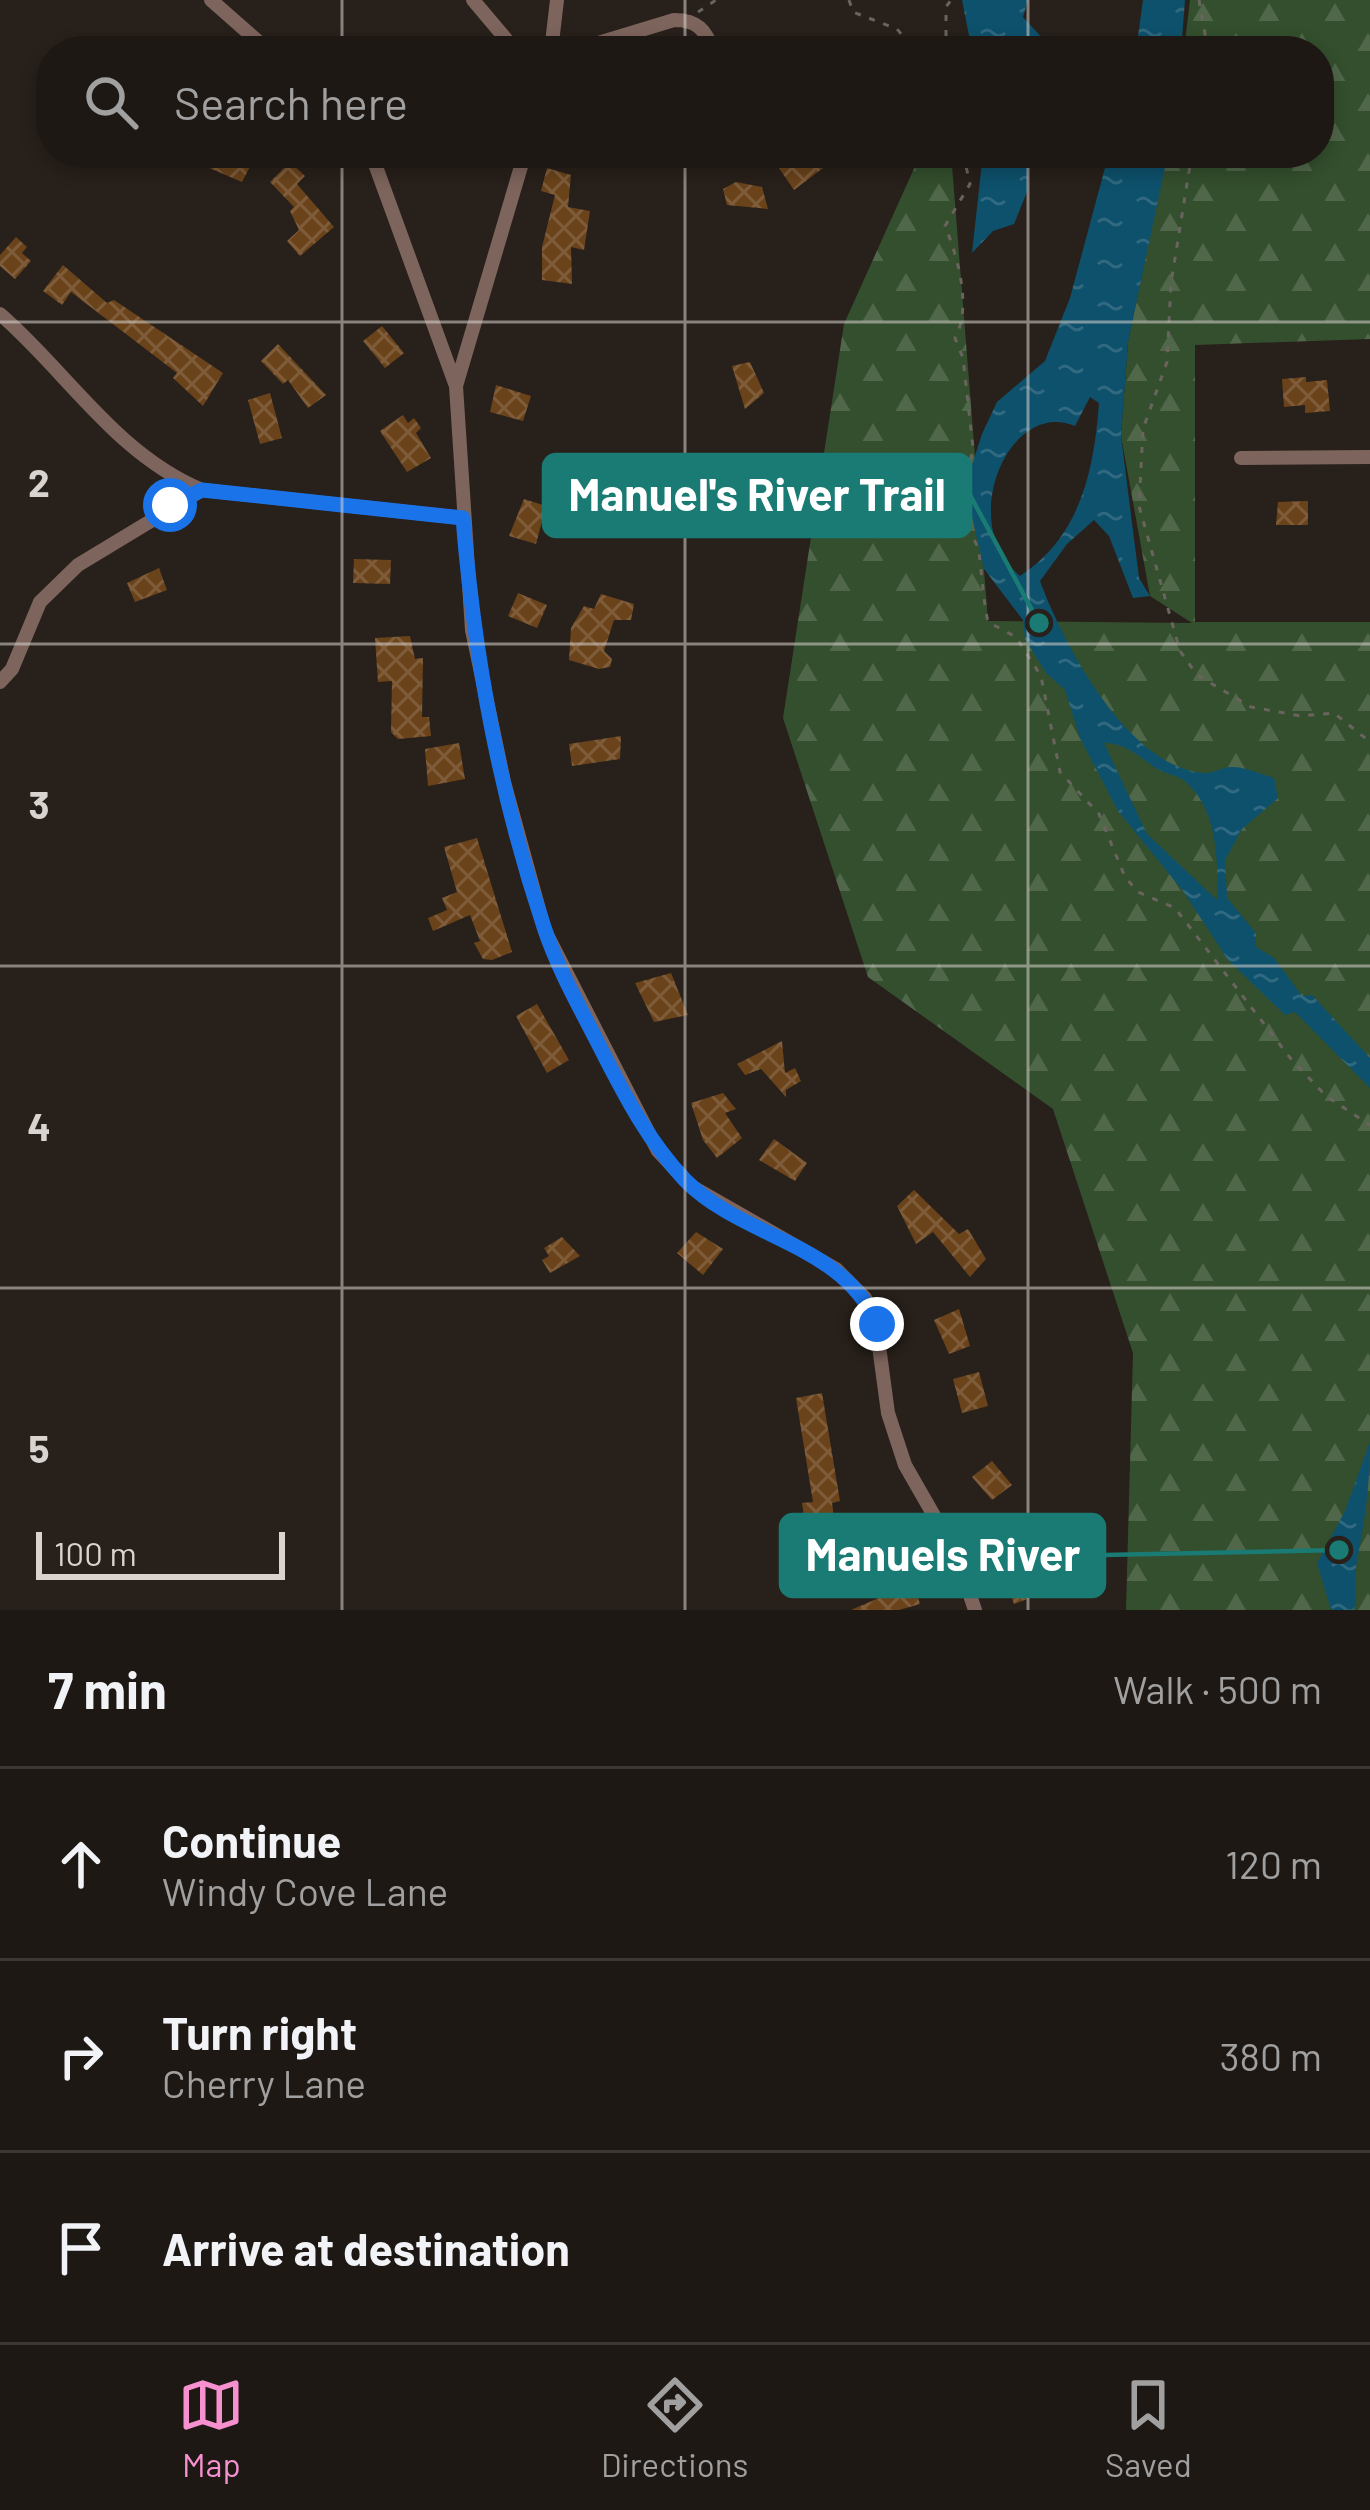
<!DOCTYPE html>
<meta charset="utf-8">
<style>
:root{--surface:#1e1814;--page:#26211d;--text:#f1f3f6;--muted:#a1a0a0;--line:#3c3734;--accent:#f790cf}
body{margin:0;font-family:Barlow,sans-serif;background:var(--page);color:var(--text)}
.scale{position:absolute;left:36px;bottom:30px;width:249px;box-sizing:border-box;padding-left:12px;border:6px solid #d9d4cf;border-top:0;font-size:33px;line-height:42px;white-space:nowrap;color:#d9d4cf;-webkit-text-stroke:9px #28201a;paint-order:stroke}
.stop{position:absolute;width:36px;height:36px;margin:-27px;border:9px solid #1a73e8;border-radius:50%;background:#fff}
.stop.end{background:#1a73e8;border-color:#fff;box-shadow:0 3px 12px #0008}
.list{margin:0;padding:0;list-style:none}
h2{display:flex;justify-content:space-between;align-items:center;height:156px;margin:0;padding:0 48px;font-size:51px}
h2 small{font-size:39px;font-weight:400;color:var(--muted)}
.list li{display:grid;grid-template-columns:78px 1fr auto;gap:36px;align-items:center;box-sizing:border-box;height:192px;padding:0 48px;border-top:3px solid var(--line)}
.list b{display:block;font-size:45px;white-space:nowrap}
.list p{margin:0;font-size:39px;white-space:nowrap;color:var(--muted)}
.list em{font-size:39px;font-style:normal;color:var(--muted)}
.icon{flex:none;width:66px;height:66px;fill:none;stroke:currentColor;stroke-width:2;stroke-linecap:round;stroke-linejoin:round}
.map{position:relative;flex:none;width:1370px;height:1610px;overflow:hidden}
.search{position:absolute;background:var(--surface);box-shadow:0 6px 18px #0003;left:36px;right:36px;top:36px;height:132px;display:flex;align-items:center;gap:30px;box-sizing:border-box;padding:0 42px;border-radius:48px;color:var(--muted);font-size:45px}
.sheet{height:732px;background:var(--surface)}
nav{display:flex;justify-content:space-around;align-items:center;box-sizing:border-box;height:168px;border-top:3px solid var(--line);background:var(--surface);font-size:33px;color:var(--muted)}
nav a{display:grid;justify-items:center;gap:6px}
nav .on{color:var(--accent)}
.map>svg:first-child{display:block}
</style>
<div class="map">
<svg width="1370" height="1610" viewBox="0 0 1370 1610">
<defs>
<pattern id="forest-firs" width="22" height="20" patternUnits="userSpaceOnUse" patternTransform="scale(3)"><rect width="22" height="20" fill="#334f2d"/><path d="M5 1l3.5 6h-7zM16 11l3.5 6h-7z" fill="#50674a"/></pattern>
<pattern id="water-ripples" width="26" height="14" patternUnits="userSpaceOnUse" patternTransform="scale(3)"><rect width="26" height="14" fill="#0e516c"/><path d="M2 4q2-2 4 0t4 0M15 11q2-2 4 0t4 0" fill="none" stroke="#306980"/></pattern>
<pattern id="building-cross-hatch" width="8" height="8" patternUnits="userSpaceOnUse" patternTransform="scale(3)"><rect width="8" height="8" fill="#6a431b"/><path d="M0 0l8 8M0 8l8-8" fill="none" stroke="#7f5d3b"/></pattern>
</defs>
<rect width="100%" height="100%" fill="#28201a"/>
<!-- forest -->
<path fill="url(#forest-firs)" d="M 1190,0 L 1370,0 L 1370,339 L 1195,345 L 1195,622 L 1370,622 L 1370,1610 L 1126,1610 L 1133,1353 L 1053,1109 L 868,977 L 783,718 L 844,324 L 921,153 L 951,153 L 988,621 L 1192,623 L 1150,596 L 1121,436 L 1128,342 L 1167,153 L 1319,153 L 1319,51 L 1184,51 Z"/>
<!-- water -->
<path fill="url(#water-ripples)" fill-rule="evenodd" d="M 962,0 L 1028,0 L 1023,17 L 1054,51 L 972,51 Z
M 1143,0 L 1185,0 L 1181,51 L 1136,51 Z
M 983,153 L 1029,153 L 1027,192 L 1014,224 L 993,231 L 972,253 Z
M 1109,153 L 1168,153 L 1128,342 L 1121,436 L 1139,578 L 1150,596 L 1133,598 L 1109,536 L 1094,520 L 1067,544 L 1040,581 C 1063,643 1127,766 1203,773 C 1211,774 1221,768 1230,767 C 1243,766 1261,774 1274,778 L 1278,798 L 1242,829 L 1225,860 L 1227,898 L 1256,933 L 1256,947 L 1274,958 L 1302,996 L 1312,995 L 1370,1058 L 1370,1088 L 1295,1012 L 1285,1015 L 1228,960 L 1183,891 L 1118,811 L 1080,738 L 1065,690 L 1046,673 L 1025,639 L 1023,620 L 984,569 L 972,517 L 972,465 L 982,434 L 997,402 L 1045,361 L 1070,298 ZM 1090,397 L 1099,403 C 1094,470 1081,536 1020,576 C 956,525 1008,398 1075,426 ZM 1104,743 C 1125,743 1137,755 1154,767 C 1164,774 1179,775 1187,783 C 1218,812 1218,861 1217,900 L 1147,834 Z
M 1370,1442 C 1370,1484 1365,1520 1357,1561 C 1354,1578 1358,1593 1354,1610 L 1331,1610 L 1317,1563 L 1345,1511 Z"/>
<!-- building -->
<path fill="url(#building-cross-hatch)" d="M 214,153 L 257,153 L 242,182 L 207,167 Z
M 796,153 L 820,153 L 827,165 L 794,190 L 774,161 Z
M 290,162 L 305,176 L 297,184 L 334,227 L 300,256 L 287,241 L 299,230 L 290,211 L 294,207 L 270,182 Z
M 547,168 L 571,175 L 568,207 L 590,211 L 584,250 L 571,247 L 572,284 L 542,280 L 542,247 L 555,195 L 541,191 Z
M 736,182 L 762,187 L 768,209 L 727,205 L 723,189 Z
M 16,237 L 27,247 L 22,253 L 31,261 L 15,279 L 0,266 L 0,255 Z
M 63,265 L 107,303 L 114,300 L 223,373 L 203,406 L 173,378 L 177,373 L 71,292 L 62,305 L 43,291 Z
M 382,326 L 404,353 L 385,368 L 363,341 Z
M 278,344 L 326,395 L 308,408 L 288,380 L 283,384 L 261,361 Z
M 750,362 L 764,393 L 745,409 L 732,366 Z
M 1306,377 L 1306,382 L 1327,380 L 1330,411 L 1305,413 L 1305,405 L 1284,407 L 1282,379 Z
M 496,385 L 531,396 L 523,421 L 490,412 Z
M 270,393 L 282,438 L 260,444 L 248,400 Z
M 403,415 L 408,423 L 414,418 L 421,428 L 416,433 L 431,458 L 407,472 L 380,431 Z
M 524,499 L 546,506 L 536,544 L 509,536 Z
M 1308,501 L 1308,525 L 1276,525 L 1278,502 Z
M 354,559 L 391,560 L 390,584 L 353,583 Z
M 159,568 L 167,590 L 135,602 L 127,583 Z
M 518,593 L 547,605 L 537,628 L 508,616 Z
M 601,594 L 634,604 L 631,620 L 614,620 L 604,651 L 612,659 L 610,667 L 599,669 L 569,660 L 571,628 L 584,606 L 594,609 Z
M 410,636 L 415,659 L 423,658 L 422,717 L 429,717 L 431,736 L 398,739 L 391,732 L 392,681 L 378,682 L 375,638 Z
M 621,736 L 620,759 L 572,766 L 569,744 Z
M 459,743 L 465,779 L 428,786 L 425,749 Z
M 477,838 L 512,952 L 492,960 L 483,959 L 474,943 L 480,941 L 470,915 L 433,931 L 428,918 L 447,910 L 442,898 L 457,892 L 444,847 Z
M 671,973 L 688,1015 L 654,1022 L 635,983 Z
M 537,1004 L 569,1060 L 547,1073 L 516,1016 Z
M 782,1041 L 785,1073 L 795,1068 L 801,1081 L 786,1090 L 786,1097 L 761,1069 L 745,1075 L 737,1064 Z
M 723,1093 L 736,1109 L 725,1113 L 742,1138 L 717,1158 L 703,1140 L 691,1103 Z
M 774,1139 L 807,1163 L 795,1181 L 759,1160 Z
M 914,1190 L 959,1234 L 968,1229 L 986,1259 L 970,1277 L 933,1232 L 916,1244 L 897,1206 Z
M 696,1232 L 723,1249 L 703,1275 L 677,1253 Z
M 562,1237 L 580,1256 L 550,1273 L 542,1260 L 549,1256 L 544,1248 Z
M 959,1309 L 970,1346 L 949,1354 L 934,1320 Z
M 979,1372 L 988,1406 L 962,1413 L 953,1379 Z
M 822,1393 L 840,1501 L 832,1503 L 834,1518 L 805,1524 L 802,1503 L 813,1502 L 796,1398 Z
M 992,1461 L 1012,1485 L 992,1500 L 972,1477 Z
M 1067,1528 L 1076,1553 L 1021,1573 L 1030,1598 L 1014,1604 L 996,1553 Z
M 913,1581 L 920,1604 L 899,1610 L 851,1610 L 879,1598 L 877,1592 Z"/>
<g fill="none" stroke-linecap="round" stroke-linejoin="round">
<!-- path -->
<path stroke="#6b645e" stroke-width="3" stroke-dasharray="6 9" stroke-linecap="butt" d="M 849,0 L 853,12 L 897,29 L 916,51
M 1199,0 L 1208,51
M 698,12 L 716,0
M 946,51 L 946,7 L 951,0
M 963,153 L 970,184 L 945,226 C 958,257 972,308 955,338 L 963,358 L 973,448 L 964,488 L 949,495 C 945,524 975,527 979,553 C 982,575 983,599 988,622 L 1016,637 L 1041,676 L 1060,772 L 1099,814 L 1125,877 L 1138,892 L 1175,908 L 1291,1059 L 1326,1096 L 1370,1125
M 1192,153 L 1171,283 L 1167,362 L 1143,429 L 1139,506 L 1180,651 L 1197,675 L 1251,707 L 1301,716 L 1334,713 L 1370,742"/>
<!-- street -->
<path stroke="#7d645c" stroke-width="14" d="M 211,0 L 269,51
M 473,0 L 516,51
M 551,51 L 557,0
M 572,51 L 674,20 C 698,20 705,30 714,51
M 371,153 L 456,386 L 472,630 L 504,782 L 545,931 L 658,1151 L 691,1186 L 836,1269 L 865,1298 L 876,1324 L 888,1413 L 905,1465 L 956,1554 L 975,1610
M 0,314 C 68,373 116,454 202,490
M 456,386 L 525,153
M 1241,458 L 1370,457
M 0,682 L 12,669 L 40,602 L 78,565 L 202,490 L 463,518"/>
</g>
<g fill="none" stroke-linecap="round" stroke-linejoin="round">
<!-- route -->
<path stroke="#1a73e8" stroke-width="15" d="M 170,505 L 202,490 L 463,518 C 474,657 500,795 544,927 C 558,970 582,1011 602,1051 C 626,1098 649,1142 685,1180 C 743,1239 843,1243 877,1324"/>
</g>
<!-- grid -->
<path fill="none" stroke="#d9d4cf" stroke-width="3" stroke-opacity="0.55" d="M 342,0 L 342,51M 685,0 L 685,51M 1028,0 L 1028,51M 342,153 L 342,1610M 685,153 L 685,1610M 1028,153 L 1028,1610M 0,322 L 1370,322M 0,644 L 1370,644M 0,966 L 1370,966M 0,1288 L 1370,1288"/>
<g font-size="39" text-anchor="middle" font-weight="bold" fill="#d9d4cf" stroke="#28201a" stroke-width="12" stroke-linejoin="round" paint-order="stroke">
<text x="39" y="497">2</text>
<text x="39" y="819">3</text>
<text x="39" y="1141">4</text>
<text x="39" y="1463">5</text>
</g>
<!-- callouts -->
<path fill="none" stroke="#197b73" stroke-width="4.5" d="M1039 623L970 495M1339 1550L1104 1555"/>
<g fill="#197b73" stroke="#28201a" stroke-width="4.5">
<circle cx="1039" cy="623" r="12"/>
<circle cx="1339" cy="1550" r="12"/>
</g>
<g fill="#197b73" stroke="#197b73" stroke-width="4.5">
<rect x="544" y="455" width="426" height="81" rx="12"/>
<rect x="781" y="1515" width="323" height="81" rx="12"/>
</g>
<g font-size="45" text-anchor="middle" font-weight="bold" fill="#fff">
<text x="757" y="511">Manuel's River Trail</text>
<text x="943" y="1571">Manuels River</text>
</g>
</svg>
<div class="scale">100 m</div>
<div class="stop" style="left:170px;top:505px"></div>
<div class="stop end" style="left:877px;top:1324px"></div>
<div class="search"><svg class="icon" aria-label="search" viewBox="0 0 24 24"><circle cx="10" cy="10" r="6"/><path d="M15 15l6 6"/></svg>Search here</div>
</div>
<section class="sheet">
<h2>7 min<small>Walk · 500 m</small></h2>
<ul class="list">
<li><svg class="icon" aria-label="ahead" viewBox="0 0 24 24"><path d="M12 20V5M6 11l6-6 6 6"/></svg><div><b>Continue</b><p>Windy Cove Lane</p></div><em>120 m</em></li>
<li><svg class="icon" aria-label="right" viewBox="0 0 24 24"><path d="M7 20v-9h11M14 6l5 5-5 5"/></svg><div><b>Turn right</b><p>Cherry Lane</p></div><em>380 m</em></li>
<li><svg class="icon" aria-label="arrive" viewBox="0 0 24 24"><path d="M6 21V4h12l-3 4 3 4H6"/></svg><div><b>Arrive at destination</b></div></li>
</ul>
</section>
<nav>
<a class="on"><svg class="icon" aria-label="map" viewBox="0 0 24 24"><path d="M3 6l6-2 6 2 6-2v14l-6 2-6-2-6 2zM9 4v14M15 6v14"/></svg>Map</a>
<a><svg class="icon" aria-label="directions" viewBox="0 0 24 24"><path d="M12 3l9 9-9 9-9-9zM9 14v-3h6M13 9l2 2-2 2"/></svg>Directions</a>
<a><svg class="icon" aria-label="saved" viewBox="0 0 24 24"><path d="M7 4h10v16l-5-4-5 4z"/></svg>Saved</a>
</nav>
